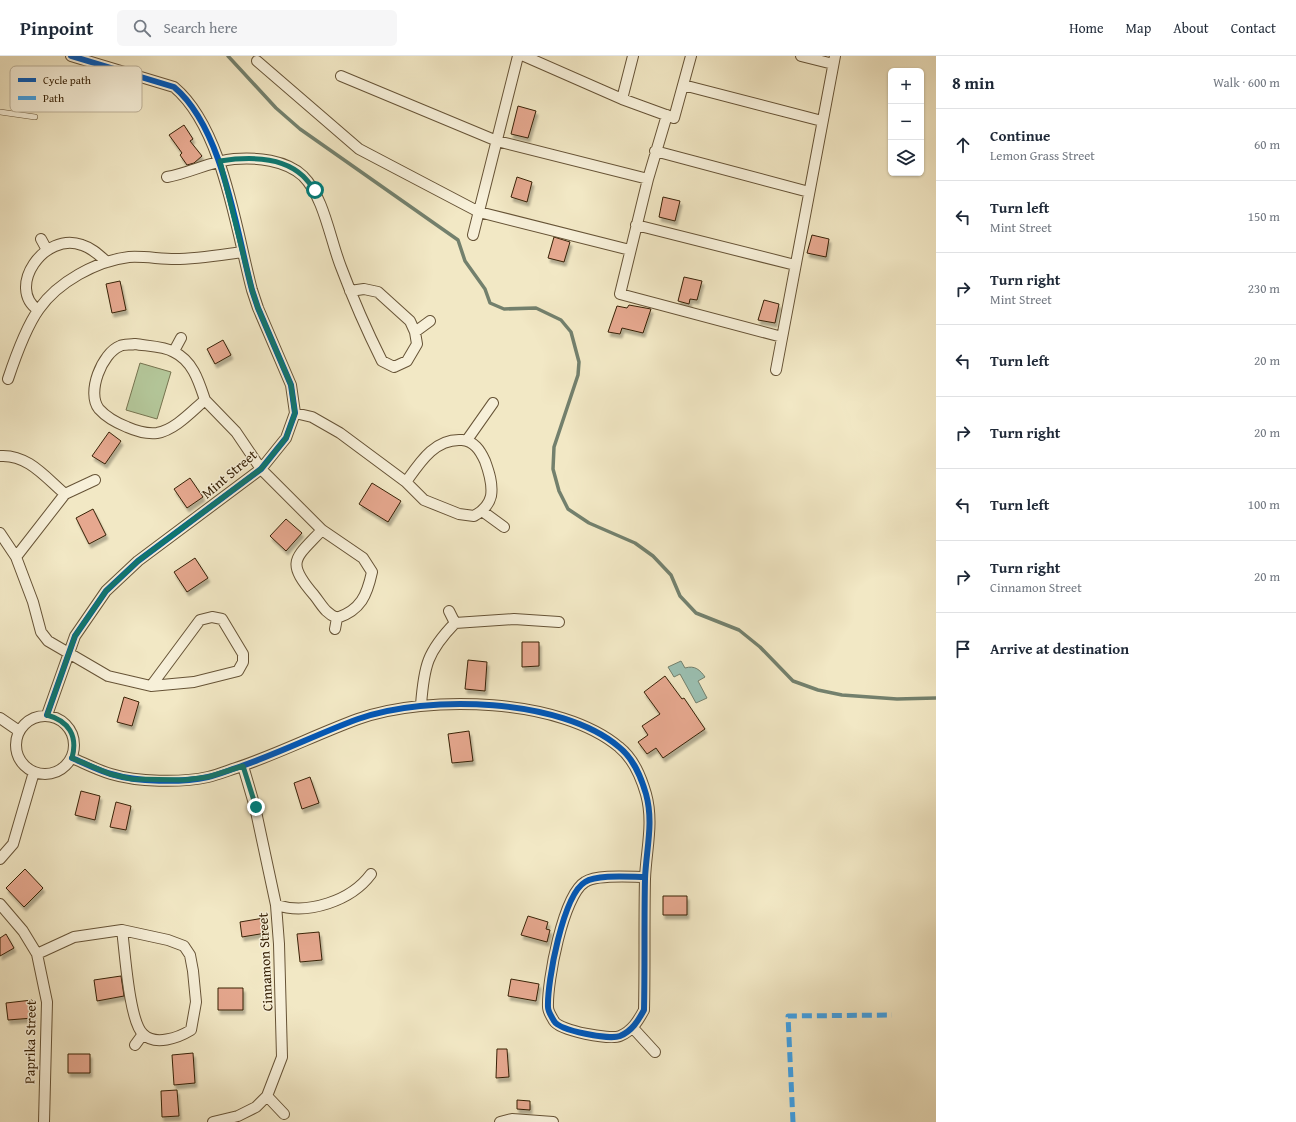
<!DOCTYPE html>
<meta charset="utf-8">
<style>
:root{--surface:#fff;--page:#f6f6f7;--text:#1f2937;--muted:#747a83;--line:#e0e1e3}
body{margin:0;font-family:"Gentium Book Plus",serif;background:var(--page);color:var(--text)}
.controls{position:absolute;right:12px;top:12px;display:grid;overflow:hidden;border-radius:6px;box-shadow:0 1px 3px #0004}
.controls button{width:36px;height:36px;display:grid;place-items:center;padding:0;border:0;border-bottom:1px solid var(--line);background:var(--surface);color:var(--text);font:20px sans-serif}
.stop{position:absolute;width:12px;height:12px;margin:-9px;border:3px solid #0f766e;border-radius:50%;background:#fff}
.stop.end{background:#0f766e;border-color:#fff;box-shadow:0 1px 4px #0008}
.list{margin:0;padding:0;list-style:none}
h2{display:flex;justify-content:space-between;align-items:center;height:52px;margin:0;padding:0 16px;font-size:17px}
h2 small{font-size:13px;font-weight:400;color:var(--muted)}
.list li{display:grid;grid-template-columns:26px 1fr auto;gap:12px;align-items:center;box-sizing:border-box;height:72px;padding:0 16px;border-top:1px solid var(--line)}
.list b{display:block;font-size:15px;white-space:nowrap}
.list p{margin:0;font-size:13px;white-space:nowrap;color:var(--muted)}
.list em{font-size:13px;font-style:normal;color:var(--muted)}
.icon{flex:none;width:22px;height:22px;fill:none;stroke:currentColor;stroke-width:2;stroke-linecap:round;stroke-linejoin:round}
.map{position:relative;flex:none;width:936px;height:1066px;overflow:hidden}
header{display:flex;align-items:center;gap:24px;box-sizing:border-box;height:56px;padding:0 20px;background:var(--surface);border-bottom:1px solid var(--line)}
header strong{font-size:19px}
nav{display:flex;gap:22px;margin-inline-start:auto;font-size:14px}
.search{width:280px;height:36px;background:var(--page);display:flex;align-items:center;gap:10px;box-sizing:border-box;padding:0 14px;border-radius:6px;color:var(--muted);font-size:15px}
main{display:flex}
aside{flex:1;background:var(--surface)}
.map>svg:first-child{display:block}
</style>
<header>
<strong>Pinpoint</strong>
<div class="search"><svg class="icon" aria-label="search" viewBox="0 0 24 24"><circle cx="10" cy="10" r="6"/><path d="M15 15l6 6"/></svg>Search here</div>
<nav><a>Home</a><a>Map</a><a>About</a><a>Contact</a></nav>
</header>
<main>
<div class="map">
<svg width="936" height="1066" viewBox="0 0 936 1066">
<defs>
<filter id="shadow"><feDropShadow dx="2" dy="4" stdDeviation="1" flood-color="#0004"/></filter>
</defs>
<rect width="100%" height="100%" fill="#f2e8c5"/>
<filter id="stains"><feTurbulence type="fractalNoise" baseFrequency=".005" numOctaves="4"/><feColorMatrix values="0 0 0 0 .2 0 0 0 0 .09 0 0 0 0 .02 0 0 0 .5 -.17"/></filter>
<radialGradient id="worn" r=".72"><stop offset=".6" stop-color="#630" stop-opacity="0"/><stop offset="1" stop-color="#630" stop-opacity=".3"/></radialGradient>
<!-- green -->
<path fill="#b4c79a" stroke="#767450" d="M 140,307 L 171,316 L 157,363 L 126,354 Z"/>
<!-- water -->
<path fill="#9bc0b2" stroke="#73806d" d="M 681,605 L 685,612 C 695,609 700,614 705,621 L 698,625 L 707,642 L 696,647 L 680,618 L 674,621 L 668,611 Z"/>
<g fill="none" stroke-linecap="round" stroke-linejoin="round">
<!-- stream -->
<path stroke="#73806d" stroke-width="3.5" d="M 228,0 L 276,52 L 300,73 L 458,184 L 465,205 L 485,233 L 490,247 L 504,253 L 536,252 L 561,264 L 571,276 L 579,306 L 578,319 L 554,391 L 553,413 L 559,435 L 568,453 L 589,467 L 635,487 L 653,500 L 671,519 L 680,540 L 696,557 L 739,574 L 760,591 L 793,625 L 818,634 L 842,639 L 897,643 L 936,642"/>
</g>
<!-- building -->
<path fill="#e6a88f" stroke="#372106" filter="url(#shadow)" d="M 518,50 L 536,55 L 528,82 L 511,78 Z
M 184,69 L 193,83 L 190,85 L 202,100 L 194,107 L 187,109 L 180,99 L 182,97 L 169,79 Z
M 517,121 L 532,126 L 527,146 L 511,141 Z
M 663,141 L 680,145 L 675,165 L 659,161 Z
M 812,179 L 829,183 L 826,201 L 807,197 Z
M 554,181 L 570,186 L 564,206 L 548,202 Z
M 684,221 L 702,225 L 697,244 L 690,243 L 689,248 L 678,245 Z
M 120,225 L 126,254 L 112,257 L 106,228 Z
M 764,244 L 779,248 L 775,267 L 758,264 Z
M 629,249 L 651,253 L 643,277 L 622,272 L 620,278 L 608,276 L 617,250 L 627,252 Z
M 223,284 L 231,299 L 215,308 L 207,293 Z
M 109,376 L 121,385 L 105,408 L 92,400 Z
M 190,422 L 203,441 L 187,452 L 174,433 Z
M 372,427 L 401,445 L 388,466 L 359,448 Z
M 93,453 L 106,479 L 89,488 L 76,462 Z
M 286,463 L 302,477 L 286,495 L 270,480 Z
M 195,502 L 208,522 L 187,536 L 174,516 Z
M 522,586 L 539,586 L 539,610 L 522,611 Z
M 468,604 L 487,606 L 485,635 L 465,633 Z
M 665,620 L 682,643 L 684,642 L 705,673 L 663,702 L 656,692 L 647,698 L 638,686 L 648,679 L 642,670 L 660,658 L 644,636 Z
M 124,641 L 139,646 L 132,670 L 117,666 Z
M 469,675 L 473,705 L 452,707 L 448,678 Z
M 310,721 L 319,747 L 302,753 L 294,727 Z
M 81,735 L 100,740 L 95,764 L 75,759 Z
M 116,746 L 131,750 L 126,774 L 110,771 Z
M 25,813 L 43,832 L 24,851 L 6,832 Z
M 663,840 L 687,840 L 687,859 L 663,859 Z
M 528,860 L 548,866 L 546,873 L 550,874 L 547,886 L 521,879 Z
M 264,862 L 266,877 L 242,881 L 240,866 Z
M 319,876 L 322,904 L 300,906 L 297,878 Z
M 6,878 L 14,892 L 0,900 L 0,882 Z
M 121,920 L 124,940 L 97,945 L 94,924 Z
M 511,923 L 539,928 L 536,945 L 508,940 Z
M 218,932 L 243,932 L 243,954 L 218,954 Z
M 32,944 L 33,962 L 8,964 L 6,947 Z
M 497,993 L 507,993 L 509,1021 L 496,1022 Z
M 193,997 L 195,1027 L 174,1029 L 172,999 Z
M 68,998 L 90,998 L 90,1017 L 68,1017 Z
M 177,1034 L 179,1060 L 162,1061 L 161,1035 Z
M 517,1044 L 530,1045 L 530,1054 L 517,1053 Z"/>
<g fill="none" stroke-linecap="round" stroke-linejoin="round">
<!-- service casing -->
<g stroke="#665336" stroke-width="6">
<path id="service" d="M 0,56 L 35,61"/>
</g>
<!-- minor casing -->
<g stroke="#665336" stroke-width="12">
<path id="minor" d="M 524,0 L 622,43 L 674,62 L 691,0
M 801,0 L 833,8
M 257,5 L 359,93 L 479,156 L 630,194
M 341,20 L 497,85 L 648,123
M 683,29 L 822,65
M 622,43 L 633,0
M 667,59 L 648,123 L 620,238 L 782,281
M 655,95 L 809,136
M 167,121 C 190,117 211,105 234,103 C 256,101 286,104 303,120 C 324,141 330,183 341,211 C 353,243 367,275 382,305 L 394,311 L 407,305 L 417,288 L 415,276 L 410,265 L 378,236 L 364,233 L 350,235
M 636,169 L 795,209
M 473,179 L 518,0
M 41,183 L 47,194
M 38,254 C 6,232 44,175 82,189 C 92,192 99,199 107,206
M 415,276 L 430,265
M 135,288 C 147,290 164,290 174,296 C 193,305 199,326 205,344 C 192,355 175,374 157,377 C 148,378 136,375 127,371 C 117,367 107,362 99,353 C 86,337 102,297 120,290 C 124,288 130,289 135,288 Z
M 174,295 L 181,282
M 776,314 L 835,0
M 8,323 C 15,302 26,271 39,253 C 58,226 96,205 129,201 C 144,200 160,203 175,203 C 197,203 220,199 242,196
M 205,344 L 236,376 L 261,413 L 322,474 L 363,502 L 372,516 C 367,539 361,554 337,562
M 295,357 L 312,361 L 340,377 L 406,426 L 424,444 L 459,458 L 474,460 C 481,456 489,449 491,440 C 493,428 489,416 485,405 C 480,394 474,385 462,384 C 435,382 420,406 406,426
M 467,384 L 493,347
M 0,400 C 28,398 46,422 65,438
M 95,424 L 65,438 L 16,501 L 33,546 L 41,576 L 48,585 L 108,620 L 151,630
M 482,455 L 504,471
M 322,474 C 295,503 285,505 314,539 C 322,549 325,557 337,562
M 0,477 L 16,501
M 449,555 L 455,567
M 212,561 L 222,563 L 243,598 L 243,606 L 238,615 L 194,626 L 151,630 L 200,564 Z
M 335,573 L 337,562
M 421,649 C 424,610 427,596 455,567 L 514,563 L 559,566
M 47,659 L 75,580 L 106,535 L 138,505 L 261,413 L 286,382 L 295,357 L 291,329 L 258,252 L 252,234 C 236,174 223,72 174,31 L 71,0
M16 689a29 29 0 1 1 58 0a29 29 0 1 1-58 0Z
M 0,662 L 19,675
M 72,702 C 84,707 97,714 111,718 C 137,726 181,727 208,721 C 217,719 227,715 236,712 C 278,698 317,678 358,663 C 428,638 561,642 619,691 C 634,703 641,721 646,738 C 654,767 646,794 645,823 C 644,866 645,910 644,954 C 638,965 632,975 620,980 C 610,984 560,975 554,965 C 552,961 548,956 548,951 C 547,926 563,839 585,826 C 597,818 631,821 645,821
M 0,803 L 13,788 L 34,716
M 0,848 L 23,875 L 37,898 L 47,946 L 44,1066
M 276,849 C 308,859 351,845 371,818
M 37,898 L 74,881 L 122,874 L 168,884 L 184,890 L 190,899 L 193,915 L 196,946 L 191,974 C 178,982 155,990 143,978 C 129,965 125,895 122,874
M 633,972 L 655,996
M 135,989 L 143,978
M 267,1040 L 284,1058
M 213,1066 L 238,1060 L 256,1051 L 267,1040 L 282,1001 L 279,888 L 276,849 L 255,751 L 243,710
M 500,1066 L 512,1063 L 553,1066"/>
</g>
<!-- service -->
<use href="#service" stroke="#f7f0d9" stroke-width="5"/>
<!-- minor -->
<use href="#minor" stroke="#f7f0d9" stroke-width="10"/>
<!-- quiet -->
<path stroke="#3fa2e9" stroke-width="5" stroke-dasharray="10 5" stroke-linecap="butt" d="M 793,1066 L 788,960 L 892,959"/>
<!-- cycleway casing -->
<g stroke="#f7f0d9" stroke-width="8">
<path id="cycleway" d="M 47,659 L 75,580 L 106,535 L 138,505 L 261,413 L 286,382 L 295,357 L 291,329 L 258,252 L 252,234 C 236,174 223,72 174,31 L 71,0
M 72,702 C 84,707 97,714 111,718 C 137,726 181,727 208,721 C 217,719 227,715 236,712 C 278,698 317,678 358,663 C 428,638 561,642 619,691 C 634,703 641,721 646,738 C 654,767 646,794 645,823 C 644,866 645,910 644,954 C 638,965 632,975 620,980 C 610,984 560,975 554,965 C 552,961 548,956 548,951 C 547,926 563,839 585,826 C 597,818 631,821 645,821"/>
</g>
<!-- cycleway -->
<use href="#cycleway" stroke="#0057b8" stroke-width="6"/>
</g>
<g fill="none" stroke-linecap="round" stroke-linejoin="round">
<!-- route -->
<path stroke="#0f766e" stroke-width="5" d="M 256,751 L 243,710 L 208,721 L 184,724 L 132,723 L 110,718 L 72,702 C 78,680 69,665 47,659 L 75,580 L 106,535 L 138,505 L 261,413 L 286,382 L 295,357 L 291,329 L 258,252 L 252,234 L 220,105 C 246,101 282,100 303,120 C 307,124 311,129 315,134"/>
</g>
<g text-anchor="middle" stroke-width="3" stroke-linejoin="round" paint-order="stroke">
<!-- street labels -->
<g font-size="14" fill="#372106" stroke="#f7f0d9">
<text transform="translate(229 418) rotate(-40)" y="5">Mint Street</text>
<text transform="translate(265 906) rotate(-93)" y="5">Cinnamon Street</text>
<text transform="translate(30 986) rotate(-89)" y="5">Paprika Street</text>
</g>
</g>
<!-- legend -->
<rect x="10" y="10" width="132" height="46" rx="6" fill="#f7f0d9" stroke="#bdb29a" stroke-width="1"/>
<rect x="18" y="22" width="18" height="4" fill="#0057b8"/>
<rect x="18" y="40" width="18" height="4" fill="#3fa2e9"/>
<g font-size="11" fill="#372106">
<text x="43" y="28">Cycle path</text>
<text x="43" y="46">Path</text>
</g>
<rect width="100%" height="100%" filter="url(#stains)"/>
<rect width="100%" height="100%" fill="url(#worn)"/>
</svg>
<div class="controls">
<button>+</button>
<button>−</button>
<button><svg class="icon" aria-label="layers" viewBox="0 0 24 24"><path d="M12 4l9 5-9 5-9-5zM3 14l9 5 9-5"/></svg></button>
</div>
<div class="stop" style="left:315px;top:134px"></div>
<div class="stop end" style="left:256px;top:751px"></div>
</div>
<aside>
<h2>8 min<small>Walk · 600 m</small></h2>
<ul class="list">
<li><svg class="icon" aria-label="ahead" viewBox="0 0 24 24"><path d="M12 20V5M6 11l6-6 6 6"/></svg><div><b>Continue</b><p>Lemon Grass Street</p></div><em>60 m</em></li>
<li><svg class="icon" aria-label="left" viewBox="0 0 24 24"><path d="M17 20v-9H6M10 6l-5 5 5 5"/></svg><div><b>Turn left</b><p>Mint Street</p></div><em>150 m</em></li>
<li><svg class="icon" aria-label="right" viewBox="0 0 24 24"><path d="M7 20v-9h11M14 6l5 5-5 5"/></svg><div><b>Turn right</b><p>Mint Street</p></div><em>230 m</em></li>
<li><svg class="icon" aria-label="left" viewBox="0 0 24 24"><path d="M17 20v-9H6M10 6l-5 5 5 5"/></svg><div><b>Turn left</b></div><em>20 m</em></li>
<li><svg class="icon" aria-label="right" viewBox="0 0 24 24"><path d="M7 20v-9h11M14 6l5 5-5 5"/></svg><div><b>Turn right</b></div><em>20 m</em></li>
<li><svg class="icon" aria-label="left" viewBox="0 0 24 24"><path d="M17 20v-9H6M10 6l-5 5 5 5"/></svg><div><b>Turn left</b></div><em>100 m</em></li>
<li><svg class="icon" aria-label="right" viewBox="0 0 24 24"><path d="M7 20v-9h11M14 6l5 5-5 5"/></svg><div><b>Turn right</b><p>Cinnamon Street</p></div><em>20 m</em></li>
<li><svg class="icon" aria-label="arrive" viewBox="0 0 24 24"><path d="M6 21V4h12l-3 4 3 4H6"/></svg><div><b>Arrive at destination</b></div></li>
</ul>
</aside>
</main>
